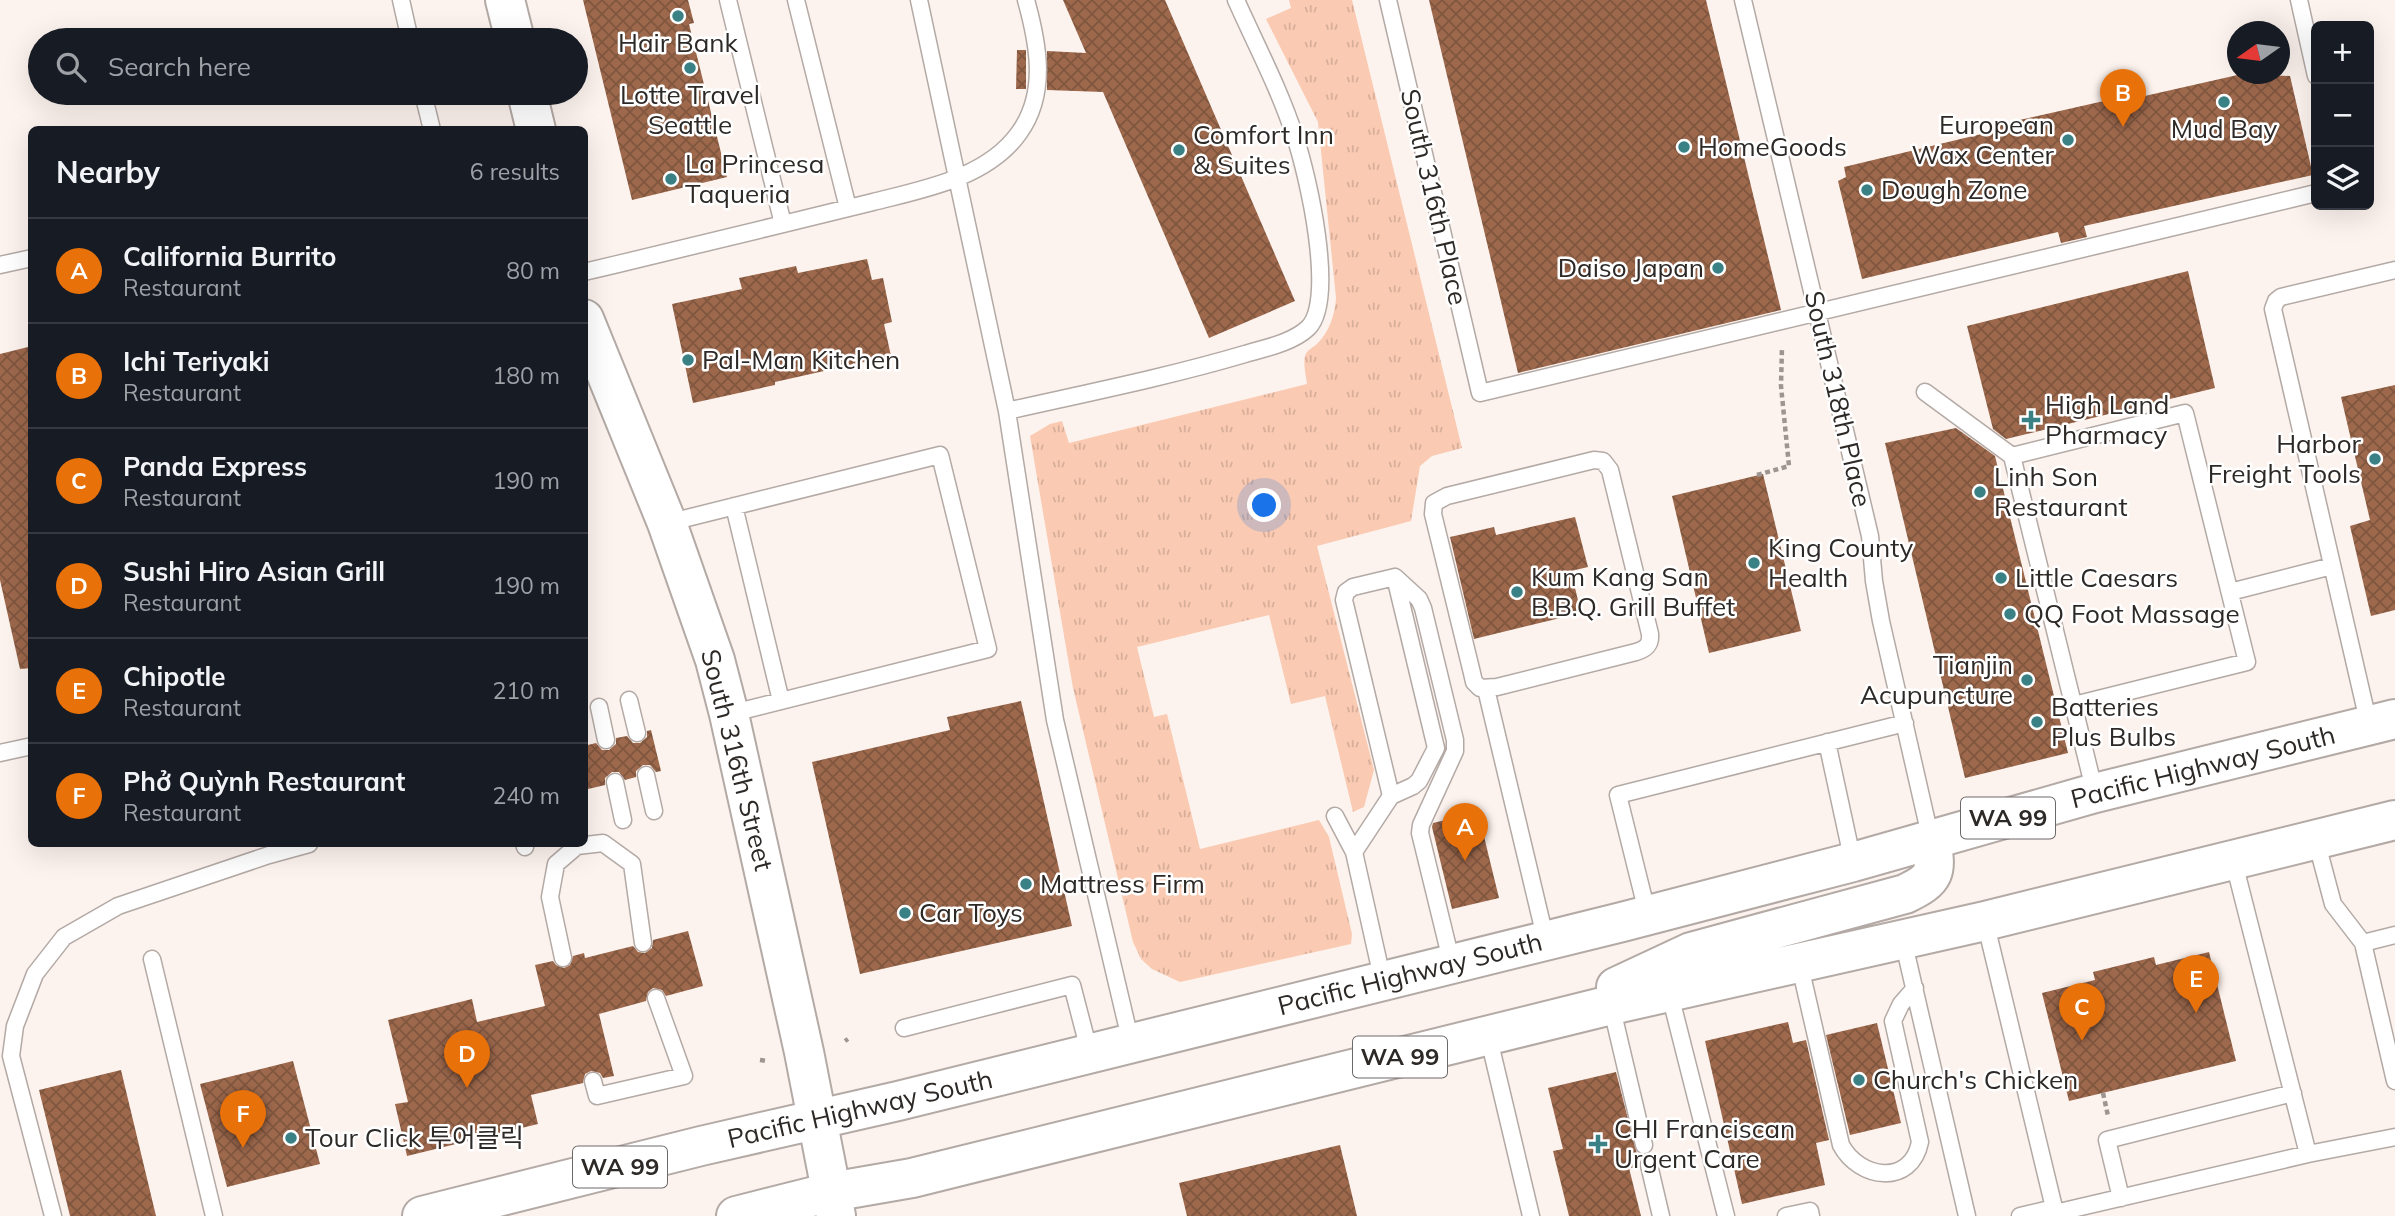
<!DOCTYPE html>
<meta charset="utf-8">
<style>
:root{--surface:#171b24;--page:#242831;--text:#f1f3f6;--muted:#9ea1a6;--line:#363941;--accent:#398184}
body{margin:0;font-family:Mulish,"Noto Sans KR",sans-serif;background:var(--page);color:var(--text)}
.controls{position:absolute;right:21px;top:21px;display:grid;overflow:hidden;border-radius:10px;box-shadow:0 7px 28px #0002}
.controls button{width:63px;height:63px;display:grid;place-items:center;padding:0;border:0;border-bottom:2px solid var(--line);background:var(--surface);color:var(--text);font:35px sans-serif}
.compass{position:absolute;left:2227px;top:21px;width:63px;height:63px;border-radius:50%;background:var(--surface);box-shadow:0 7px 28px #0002;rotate:256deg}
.you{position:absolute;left:1265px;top:506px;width:24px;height:24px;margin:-18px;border:5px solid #fff;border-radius:50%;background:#1a73e8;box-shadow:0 0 0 10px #1a73e833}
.badge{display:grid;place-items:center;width:46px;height:46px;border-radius:50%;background:var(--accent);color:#fff;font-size:23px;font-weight:700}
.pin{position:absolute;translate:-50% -58px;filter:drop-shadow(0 2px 4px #0008)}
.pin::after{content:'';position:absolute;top:37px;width:24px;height:21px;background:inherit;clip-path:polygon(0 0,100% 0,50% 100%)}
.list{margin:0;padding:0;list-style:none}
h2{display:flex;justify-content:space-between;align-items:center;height:91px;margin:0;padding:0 28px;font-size:30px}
h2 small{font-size:23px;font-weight:400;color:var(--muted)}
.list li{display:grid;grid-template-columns:46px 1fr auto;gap:21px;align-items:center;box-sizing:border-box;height:105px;padding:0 28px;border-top:2px solid var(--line)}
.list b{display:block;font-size:26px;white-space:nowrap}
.list p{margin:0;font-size:23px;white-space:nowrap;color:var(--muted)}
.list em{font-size:23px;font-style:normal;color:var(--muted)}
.icon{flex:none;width:38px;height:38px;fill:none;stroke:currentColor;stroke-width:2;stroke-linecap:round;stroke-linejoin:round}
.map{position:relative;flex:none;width:2395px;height:1216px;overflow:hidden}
.search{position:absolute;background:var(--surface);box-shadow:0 7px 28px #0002;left:28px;top:28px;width:560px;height:77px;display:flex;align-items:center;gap:18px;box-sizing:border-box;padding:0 24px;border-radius:38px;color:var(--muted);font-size:26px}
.panel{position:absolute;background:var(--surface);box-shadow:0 7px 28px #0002;left:28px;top:126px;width:560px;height:721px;border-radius:10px}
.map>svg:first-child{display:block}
</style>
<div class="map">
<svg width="2395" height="1216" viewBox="0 0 2395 1216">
<defs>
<pattern id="grass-tufts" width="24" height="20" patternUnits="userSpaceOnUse" patternTransform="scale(1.75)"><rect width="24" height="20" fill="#facab2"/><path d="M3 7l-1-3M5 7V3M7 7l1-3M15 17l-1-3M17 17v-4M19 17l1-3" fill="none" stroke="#d7ae99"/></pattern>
<pattern id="building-cross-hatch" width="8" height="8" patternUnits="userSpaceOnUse" patternTransform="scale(1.75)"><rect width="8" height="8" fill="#9d684c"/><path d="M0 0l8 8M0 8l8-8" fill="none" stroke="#80563f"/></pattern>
</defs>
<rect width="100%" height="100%" fill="#fdf3ee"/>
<!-- grass -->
<path fill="url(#grass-tufts)" d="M 1289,0 L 1352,0 L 1462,448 L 1432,456 L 1420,466 L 1411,521 L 1317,546 L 1374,770 L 1364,807 L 1353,812 L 1325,696 L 1291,704 L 1269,615 L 1137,647 L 1154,717 L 1167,714 L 1200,849 L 1319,820 L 1329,837 L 1352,934 L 1351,944 L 1180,982 L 1152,969 L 1141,959 L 1133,942 L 1073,688 L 1030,436 L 1050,424 L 1062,421 L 1069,443 L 1307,384 C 1306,376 1303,364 1305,356 C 1307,350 1312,348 1317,344 C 1329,332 1335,315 1336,298 L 1318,122 L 1266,19 L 1291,8 Z"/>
<!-- building -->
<path fill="url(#building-cross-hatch)" d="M 583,0 L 688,0 L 694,23 L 689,24 L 727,177 L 632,200 Z
M 1063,0 L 1165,0 L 1295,301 L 1209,338 L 1103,92 L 1047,90 L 1047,51 L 1086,53 Z
M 1429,0 L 1706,0 L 1781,310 L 1518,373 Z
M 1017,50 L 1026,50 L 1026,89 L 1016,89 Z
M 2242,74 L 2290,76 L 2313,175 L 2084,226 L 2087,237 L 2061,243 L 2058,232 L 1862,279 L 1838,181 L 1846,177 L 1844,167 L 1994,131 L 1993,126 L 2126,96 L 2127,100 Z
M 867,259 L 872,280 L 883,278 L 892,322 L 884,324 L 891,356 L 775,382 L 775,385 L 693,403 L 672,304 L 742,289 L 739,278 L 796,266 L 798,273 Z
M 2188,271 L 2215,388 L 2006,439 L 1993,429 L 1967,326 Z
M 32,346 L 32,668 L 20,669 L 0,580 L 0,354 Z
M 2395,385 L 2395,610 L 2371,616 L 2350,526 L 2370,520 L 2341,397 Z
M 1956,428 L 1995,456 L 2068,753 L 1965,778 L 1885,443 Z
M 1763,474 L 1801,631 L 1709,653 L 1672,496 Z
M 1575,517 L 1588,567 L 1571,571 L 1581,613 L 1474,639 L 1450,537 L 1494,527 L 1496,535 Z
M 1021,701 L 1072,926 L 860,974 L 812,762 L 950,730 L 947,717 Z
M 651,730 L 661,771 L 656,772 L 650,765 L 643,765 L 636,771 L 636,777 L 625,780 L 619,772 L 612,772 L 605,778 L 605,785 L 584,790 L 584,746 L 596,743 L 602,750 L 609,750 L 616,744 L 616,738 L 627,736 L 633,743 L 640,743 L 647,737 L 647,731 Z
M 1478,812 L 1499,898 L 1452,909 L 1432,827 L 1433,823 Z
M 688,931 L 703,986 L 666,996 L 662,990 L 653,988 L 648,992 L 646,1001 L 599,1014 L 614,1076 L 603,1078 L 600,1073 L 591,1071 L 585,1074 L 583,1083 L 531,1095 L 538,1124 L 407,1156 L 395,1104 L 408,1102 L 388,1020 L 472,999 L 477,1022 L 545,1006 L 535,965 L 553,961 L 556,965 L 564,968 L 570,965 L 573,956 L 584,953 L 585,958 L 633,946 L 638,952 L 645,953 L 652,948 L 653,940 Z
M 2209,952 L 2236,1061 L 2069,1101 L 2042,993 L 2095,980 L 2093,972 L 2154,957 L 2156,965 Z
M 1788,1022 L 1793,1043 L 1806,1040 L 1829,1140 L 1816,1143 L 1825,1185 L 1742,1204 L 1705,1041 Z
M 1877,1023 L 1901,1123 L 1850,1135 L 1826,1035 Z
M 293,1061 L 320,1164 L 227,1187 L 200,1084 Z
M 121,1070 L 156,1216 L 70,1216 L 39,1090 Z
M 1616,1072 L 1639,1162 L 1639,1167 L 1629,1168 L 1641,1216 L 1569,1216 L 1553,1151 L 1563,1149 L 1548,1088 Z
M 1340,1145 L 1357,1216 L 1187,1216 L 1179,1183 Z"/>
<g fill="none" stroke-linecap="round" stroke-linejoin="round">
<!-- lane casing -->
<g stroke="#b3a9a5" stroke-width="19">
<path id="lane" d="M 401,0 L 410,40
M 728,0 L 783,224
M 796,0 L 848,208
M 919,0 L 1007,411 L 1055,720 L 1131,1043
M 1388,0 L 1480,393 L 2316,193
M 1743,0 L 1870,536 L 1874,581 L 1881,621 L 1931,840
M 2299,0 L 2316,76
M 423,93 L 432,130
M 0,265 L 32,258
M 584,272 C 648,257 712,241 775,226 C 808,218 841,210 873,202 C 924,189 987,178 1019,133 C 1048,93 1038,43 1026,0
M 1925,392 L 2012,456 L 2095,793
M 1007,411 C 1087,393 1167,377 1245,354 C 1265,348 1292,343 1308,328 C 1337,300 1307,172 1295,137 C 1280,90 1256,45 1236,0
M 2012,456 L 2185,413 L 2247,662 L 2074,705
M 1594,460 L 1603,461 L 1610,470 L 1650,634 C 1651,645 1646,649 1636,652 L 1497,687 L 1480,688 L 1474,682 L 1472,673 L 1433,514 L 1434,503 L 1447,496 Z
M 734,506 L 781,701
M 667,523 L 940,455 L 988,649 L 729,714
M 1395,577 L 1419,599 L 1423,608 L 1455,740 L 1455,751 L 1421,825 L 1420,833 L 1452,964
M 2230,592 L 2332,566
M 1486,689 L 1546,941
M 629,700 L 637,733
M 599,707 L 606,740
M 2369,725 L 2273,309 L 2276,301 L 2281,297 L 2395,270
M 1827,742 L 1853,862
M 0,753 L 32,746
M 646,775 L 654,811
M 615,782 L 623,820
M 1335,816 L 1354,852
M 2316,840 L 2333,904 L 2363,943 L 2395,1081
M 524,844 L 525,847
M 2233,859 L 2308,1154
M 1648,916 L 1618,795 L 1905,723
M 1985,921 L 2056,1216
M 1903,940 L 1967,1216
M 2363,943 L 2395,935
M 563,958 L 550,897 L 556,864 L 577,846 L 603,843 L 632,864 L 643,943
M 152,959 L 214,1216
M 1799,962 L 1841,1145 C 1859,1179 1911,1187 1920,1142 L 1893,1021 L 1901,1004 L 1915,988
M 1383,982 L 1354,852 L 1391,796 L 1413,786 L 1419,781 L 1436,748 L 1395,577 L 1353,587 L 1346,592 L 1344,600 L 1391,796
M 1669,991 L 1726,1216
M 1611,1005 L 1644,1145
M 904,1028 L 1072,985 L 1090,1054
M 1488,1035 L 1531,1216
M 593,1081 L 597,1096 L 684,1076 L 656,998
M 1649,1165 L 1661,1216
M 2121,1198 L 2107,1140 L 2293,1093
M 2055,1213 L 2308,1154 L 2395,1137
M 53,1216 L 11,1056 L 15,1026 L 35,974 L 64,937 L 118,906 L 269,855 L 309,844
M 1786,1216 L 1810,1211 L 1811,1216
M 2020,1216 L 2054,1208"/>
</g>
<!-- secondary casing -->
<g stroke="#b3a9a5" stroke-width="42">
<path id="secondary" d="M 505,0 L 515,40
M 527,93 L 536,130
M 584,319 L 667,523 L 715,660 L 729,714 L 804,1052 L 836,1216"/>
</g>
<!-- primary casing -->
<g stroke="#b3a9a5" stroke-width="42">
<path id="primary" d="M 1616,987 L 1691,952 L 1905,894 C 1936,879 1937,873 1931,840
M 422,1216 L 701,1146 L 898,1101 L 1622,922 L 1853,862 L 2095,793 L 2395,719
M 736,1216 L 831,1192 L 912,1178 L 1611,1005 L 1985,921 L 2395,820"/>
</g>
<!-- path -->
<path stroke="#9c9592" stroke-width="4.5" stroke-dasharray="5 3.5" stroke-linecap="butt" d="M 1757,475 L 1789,466 L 1781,386 L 1782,347
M 845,1041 L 848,1039
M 760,1060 L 767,1061
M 2103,1093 L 2108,1116"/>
<!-- lane -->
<use href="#lane" stroke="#fff" stroke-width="16"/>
<!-- secondary -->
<use href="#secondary" stroke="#fff" stroke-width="38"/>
<!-- primary -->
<use href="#primary" stroke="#fff" stroke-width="38"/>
</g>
<!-- markers -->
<g fill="#398184" stroke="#fff" stroke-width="2.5">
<circle cx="678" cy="16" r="7"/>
<circle cx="690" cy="68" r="7"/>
<circle cx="2224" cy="102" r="7"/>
<circle cx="2068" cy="140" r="7"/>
<circle cx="1684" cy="147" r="7"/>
<circle cx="1179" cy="150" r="7"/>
<circle cx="671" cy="179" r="7"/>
<circle cx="1867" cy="190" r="7"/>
<circle cx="1718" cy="268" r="7"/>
<circle cx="688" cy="360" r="7"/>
<path d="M2027.5 409.5h7v7h7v7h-7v7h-7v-7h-7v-7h7z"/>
<circle cx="2375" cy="459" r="7"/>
<circle cx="1980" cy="492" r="7"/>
<circle cx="1754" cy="563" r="7"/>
<circle cx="2001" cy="578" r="7"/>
<circle cx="1517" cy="592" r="7"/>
<circle cx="2010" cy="614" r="7"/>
<circle cx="2027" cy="680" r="7"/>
<circle cx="2037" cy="722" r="7"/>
<circle cx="1026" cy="884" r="7"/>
<circle cx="905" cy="913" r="7"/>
<circle cx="1859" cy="1080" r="7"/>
<circle cx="291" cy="1138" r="7"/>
<path d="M1594.5 1133.5h7v7h7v7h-7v7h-7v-7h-7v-7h7z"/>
</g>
<g text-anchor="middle" stroke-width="5" stroke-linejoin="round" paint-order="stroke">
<!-- shield labels -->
<g fill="#fff" stroke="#6c6968" stroke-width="2">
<rect x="1961" y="797.5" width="94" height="41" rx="5"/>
<rect x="1353" y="1036.5" width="94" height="41" rx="5"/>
<rect x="573" y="1146.5" width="94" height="41" rx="5"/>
</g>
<g font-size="24" font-weight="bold" fill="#2d2927">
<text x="2008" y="826">WA 99</text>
<text x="1400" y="1065">WA 99</text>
<text x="620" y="1175">WA 99</text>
</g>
<!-- poi labels -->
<g font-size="26" fill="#2d2927" stroke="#fff" text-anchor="start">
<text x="678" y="52" text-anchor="middle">Hair Bank</text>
<text x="690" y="104" text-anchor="middle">Lotte Travel<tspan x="690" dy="30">Seattle</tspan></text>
<text x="2054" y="134" text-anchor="end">European<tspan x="2054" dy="30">Wax Center</tspan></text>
<text x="2224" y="138" text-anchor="middle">Mud Bay</text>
<text x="1193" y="144">Comfort Inn<tspan x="1193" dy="30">&amp; Suites</tspan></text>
<text x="1698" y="156">HomeGoods</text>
<text x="685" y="173">La Princesa<tspan x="685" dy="30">Taqueria</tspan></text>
<text x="1881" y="199">Dough Zone</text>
<text x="1704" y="277" text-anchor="end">Daiso Japan</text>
<text x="702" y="369">Pal-Man Kitchen</text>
<text x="2045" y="414">High Land<tspan x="2045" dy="30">Pharmacy</tspan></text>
<text x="2361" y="453" text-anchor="end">Harbor<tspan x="2361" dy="30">Freight Tools</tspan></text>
<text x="1994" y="486">Linh Son<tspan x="1994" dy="30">Restaurant</tspan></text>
<text x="1768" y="557">King County<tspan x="1768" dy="30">Health</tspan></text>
<text x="1531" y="586">Kum Kang San<tspan x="1531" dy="30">B.B.Q. Grill Buffet</tspan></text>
<text x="2015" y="587">Little Caesars</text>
<text x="2024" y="623">QQ Foot Massage</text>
<text x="2013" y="674" text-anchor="end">Tianjin<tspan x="2013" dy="30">Acupuncture</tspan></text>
<text x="2051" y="716">Batteries<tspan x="2051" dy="30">Plus Bulbs</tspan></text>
<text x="1040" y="893">Mattress Firm</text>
<text x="919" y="922">Car Toys</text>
<text x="1873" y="1089">Church's Chicken</text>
<text x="1614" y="1138">CHI Franciscan<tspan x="1614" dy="30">Urgent Care</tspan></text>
<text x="305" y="1147">Tour Click 투어클릭</text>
</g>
<!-- street labels -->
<g font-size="26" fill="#2d2927" stroke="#fff">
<text transform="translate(1434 197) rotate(77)" y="9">South 316th Place</text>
<text transform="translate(1838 399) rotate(77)" y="9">South 318th Place</text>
<text transform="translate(737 760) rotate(76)" y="9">South 316th Street</text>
<text transform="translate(2203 767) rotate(-14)" y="9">Pacific Highway South</text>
<text transform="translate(1410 974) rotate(-14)" y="9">Pacific Highway South</text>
<text transform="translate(860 1109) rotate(-13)" y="9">Pacific Highway South</text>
</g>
</g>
</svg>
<div class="controls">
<button>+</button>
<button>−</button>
<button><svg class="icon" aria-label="layers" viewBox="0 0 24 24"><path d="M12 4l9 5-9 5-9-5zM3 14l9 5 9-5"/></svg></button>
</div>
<svg class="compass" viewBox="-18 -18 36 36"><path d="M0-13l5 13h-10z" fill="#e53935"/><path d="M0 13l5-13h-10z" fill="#9ea1a6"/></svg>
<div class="you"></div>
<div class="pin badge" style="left:1465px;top:861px;background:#e8710a">A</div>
<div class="pin badge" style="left:2123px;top:127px;background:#e8710a">B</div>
<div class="pin badge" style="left:2082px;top:1041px;background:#e8710a">C</div>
<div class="pin badge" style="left:467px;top:1088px;background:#e8710a">D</div>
<div class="pin badge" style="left:2196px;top:1013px;background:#e8710a">E</div>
<div class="pin badge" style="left:243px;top:1148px;background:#e8710a">F</div>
<div class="search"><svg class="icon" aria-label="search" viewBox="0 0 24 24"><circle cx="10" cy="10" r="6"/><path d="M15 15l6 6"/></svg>Search here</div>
<section class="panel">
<h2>Nearby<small>6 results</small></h2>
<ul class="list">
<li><span class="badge" style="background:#e8710a">A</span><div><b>California Burrito</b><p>Restaurant</p></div><em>80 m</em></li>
<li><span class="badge" style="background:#e8710a">B</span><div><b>Ichi Teriyaki</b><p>Restaurant</p></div><em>180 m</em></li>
<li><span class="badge" style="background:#e8710a">C</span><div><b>Panda Express</b><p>Restaurant</p></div><em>190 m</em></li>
<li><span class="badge" style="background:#e8710a">D</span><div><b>Sushi Hiro Asian Grill</b><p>Restaurant</p></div><em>190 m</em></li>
<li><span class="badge" style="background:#e8710a">E</span><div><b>Chipotle</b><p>Restaurant</p></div><em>210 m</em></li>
<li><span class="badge" style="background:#e8710a">F</span><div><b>Phở Quỳnh Restaurant</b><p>Restaurant</p></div><em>240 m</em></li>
</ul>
</section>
</div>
